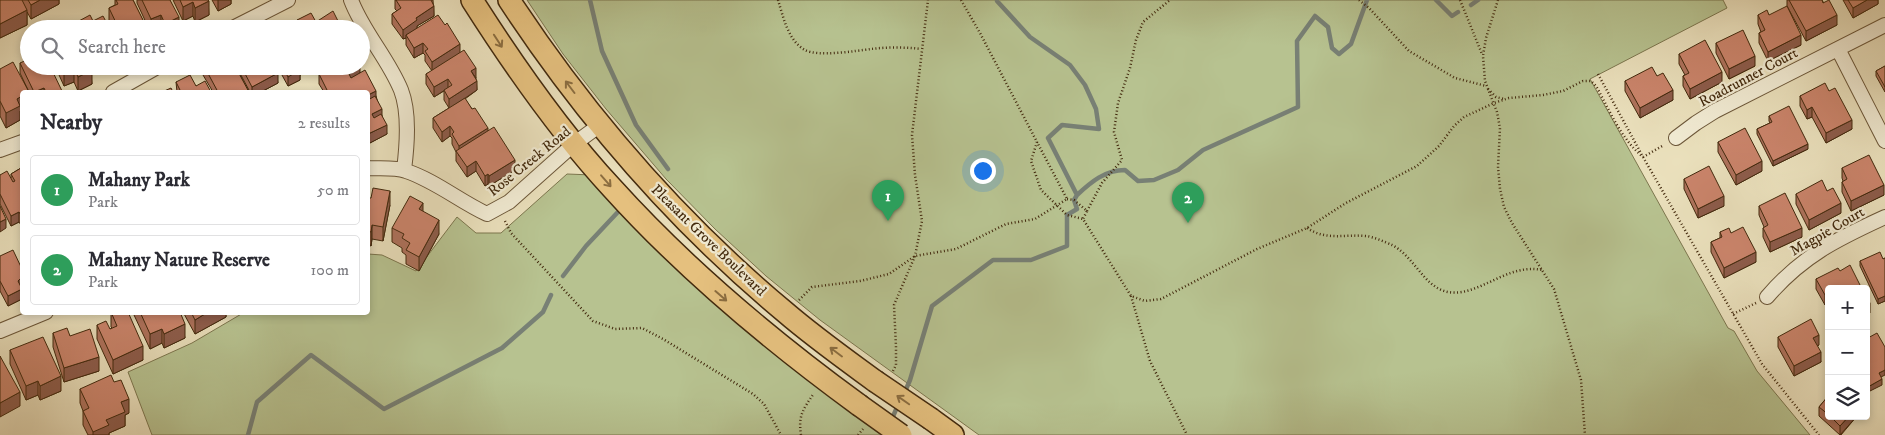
<!DOCTYPE html>
<meta charset="utf-8">
<style>
:root{--surface:#fff;--page:#f2f2f3;--text:#2b2b33;--muted:#7c7c81;--line:#e1e1e2;--accent:#0b8043}
body{margin:0;font-family:"IM FELL DW Pica",serif;background:var(--page);color:var(--text)}
.controls{position:absolute;right:15px;bottom:15px;display:grid;overflow:hidden;border-radius:5px;box-shadow:0 2px 8px #0003}
.controls button{width:45px;height:45px;display:grid;place-items:center;padding:0;border:0;border-bottom:1px solid var(--line);background:var(--surface);color:var(--text);font:25px sans-serif}
.you{position:absolute;left:982px;top:170px;width:18px;height:18px;margin:-12px;border:4px solid #fff;border-radius:50%;background:#1a73e8;box-shadow:0 0 0 8px #1a73e833}
.badge{display:grid;place-items:center;width:32px;height:32px;border-radius:50%;background:var(--accent);color:#fff;font-size:16px;font-weight:700}
.pin{position:absolute;translate:-50% -41px;filter:drop-shadow(0 1px 2px #0008)}
.pin::after{content:'';position:absolute;top:26px;width:18px;height:15px;background:inherit;clip-path:polygon(0 0,100% 0,50% 100%)}
.list{margin:0;padding:0;list-style:none}
h2{display:flex;justify-content:space-between;align-items:center;height:65px;margin:0;padding:0 20px;font-size:21px}
h2 small{font-size:16px;font-weight:400;color:var(--muted)}
.list li{display:grid;grid-template-columns:32px 1fr auto;gap:15px;align-items:center;box-sizing:border-box;height:70px;margin:0 10px 10px;padding:0 10px;border:1px solid var(--line);border-radius:5px}
.list b{display:block;font-size:19px;white-space:nowrap}
.list p{margin:0;font-size:16px;white-space:nowrap;color:var(--muted)}
.list em{font-size:16px;font-style:normal;color:var(--muted)}
.icon{flex:none;width:28px;height:28px;fill:none;stroke:currentColor;stroke-width:2;stroke-linecap:round;stroke-linejoin:round}
.map{position:relative;flex:none;width:1885px;height:435px;overflow:hidden}
.search{position:absolute;background:var(--surface);box-shadow:0 2px 8px #0003;left:20px;top:20px;width:350px;height:55px;display:flex;align-items:center;gap:12px;box-sizing:border-box;padding:0 18px;border-radius:28px;color:var(--muted);font-size:19px}
.panel{position:absolute;background:var(--surface);box-shadow:0 2px 8px #0003;left:20px;top:90px;width:350px;height:225px;border-radius:5px}
.map>svg:first-child{display:block}
</style>
<div class="map">
<svg width="1885" height="435" viewBox="0 0 1885 435">
<rect width="100%" height="100%" fill="#eae0bc"/>
<filter id="stains"><feTurbulence type="fractalNoise" baseFrequency=".004" numOctaves="4"/><feColorMatrix values="0 0 0 0 .2 0 0 0 0 .09 0 0 0 0 .02 0 0 0 .5 -.17"/></filter>
<radialGradient id="worn" r=".72"><stop offset=".6" stop-color="#630" stop-opacity="0"/><stop offset="1" stop-color="#630" stop-opacity=".3"/></radialGradient>
<!-- green -->
<path fill="#b7c290" stroke="#7c764e" d="M 527,0 L 1723,0 L 1727,8 L 1590,79 L 1728,328 L 1734,331 L 1757,371 L 1810,435 L 979,435 L 820,320 L 766,276 L 715,229 L 666,179 L 606,109 L 563,54 Z
M 567,174 L 593,175 L 894,435 L 152,435 L 128,372 L 192,343 L 243,313 L 368,312 L 368,254 L 382,255 L 416,271 L 457,217 L 476,233 L 501,233 Z"/>
<g fill="none" stroke-linecap="round" stroke-linejoin="round">
<!-- stream -->
<path stroke="#788075" stroke-width="4.5" d="M 590,0 L 602,51 L 636,125 L 668,169
M 1436,0 L 1452,16 L 1458,12
M 1471,5 L 1478,0
M 1077,195 C 1091,182 1105,170 1125,170 L 1138,181 L 1154,180 L 1178,170 L 1203,150 L 1298,107 L 1297,41 L 1315,16 L 1328,27 L 1332,48 L 1339,54 L 1351,44 L 1367,0
M 563,276 L 586,246 L 617,213
M 904,394 L 910,380 L 932,306 L 993,260 L 1031,260 L 1067,246 L 1067,215 L 1077,209 L 1074,200 L 1077,195 L 1048,138 L 1062,125 L 1099,129 L 1096,109 L 1085,85 L 1070,65 L 1030,37 L 997,1 L 997,0
M 891,421 L 898,405
M 248,435 L 257,402 L 311,355 L 384,409 L 502,348 L 543,312 L 551,295"/>
<!-- minor casing -->
<g stroke="#6c5739" stroke-width="16">
<path id="minor" d="M 351,0 C 363,32 388,58 401,90 C 410,113 407,146 404,170
M 231,29 L 288,0
M 1838,49 L 1885,141
M 113,92 L 159,66
M 1676,138 L 1696,123 L 1715,111 L 1885,25
M 0,150 L 22,142
M 368,168 C 379,169 395,167 406,171 C 436,181 459,201 487,214 L 509,202 L 574,144 L 600,125
M 1767,297 C 1802,256 1837,239 1885,217
M 0,331 L 46,312"/>
</g>
<!-- primary casing -->
<g stroke="#42290d" stroke-width="24">
<path id="primary" d="M 472,0 C 514,66 559,131 612,188 C 686,270 770,340 859,405
M 509,0 C 586,117 677,222 785,312 C 814,337 845,359 875,381
M 931,419 L 953,435"/>
</g>
<!-- path -->
<path stroke="#42290d" stroke-width="2.5" stroke-dasharray="1 2.5" stroke-linecap="butt" d="M 778,0 C 783,16 788,41 805,50 C 818,57 855,51 871,49 C 887,47 905,47 921,49
M 961,0 L 980,33 L 1037,142 L 1031,161 L 1041,190 L 1067,215 L 1083,219 L 1131,296 L 1145,301 L 1161,299 L 1257,249 L 1307,228 L 1346,203 L 1417,166 L 1439,146 L 1454,126 L 1464,117 L 1494,103 L 1509,98 L 1543,95 L 1563,91 L 1583,81 L 1591,81 L 1596,86 C 1610,111 1621,139 1643,157 L 1664,145
M 1359,0 L 1369,8 L 1409,51 L 1455,78 L 1486,86
M 1460,0 L 1482,54
M 1498,0 L 1486,38 L 1483,56 L 1485,81 L 1497,112 L 1500,128 L 1498,167 L 1500,189 L 1504,207 L 1512,223 L 1554,289 L 1581,380 L 1585,435
M 1598,74 L 1643,157 L 1762,364 L 1819,435
M 1488,89 L 1496,97 L 1504,99
M 1067,199 L 1074,200 L 1087,211 L 1083,219
M 1087,211 L 1102,183 L 1122,160 L 1114,132 L 1118,103 L 1130,68 L 1136,40 L 1143,22 L 1170,0
M 505,221 L 511,233 L 593,321 L 615,329 L 642,328 L 663,339 L 753,394 L 764,404 L 781,435
M 1307,228 C 1327,241 1344,234 1366,236 C 1374,237 1385,242 1392,245 C 1419,259 1426,298 1462,292 C 1489,287 1512,264 1542,270
M 1131,296 L 1150,361 L 1187,435
M 799,300 L 812,287 L 860,281 L 889,274 L 915,256 L 956,249 L 1006,224 L 1035,219 L 1067,199 L 1037,142
M 1733,314 L 1756,303
M 893,371 L 896,365 L 896,347 L 894,305 L 915,256 L 922,221 L 915,175 L 912,135 L 928,0
M 801,435 C 798,415 803,410 814,393
M 858,435 L 863,429"/>
<!-- minor -->
<use href="#minor" stroke="#f1ebd3" stroke-width="14"/>
<!-- primary -->
<use href="#primary" stroke="#e5c07e" stroke-width="21"/>
<!-- primary-bridge casing -->
<g stroke="#42290d" stroke-width="24" stroke-linecap="butt">
<path id="primary-bridge" d="M 875,381 L 931,419
M 859,405 L 901,435"/>
</g>
<!-- primary-bridge -->
<use href="#primary-bridge" stroke="#e5c07e" stroke-width="21"/>
</g>
<!-- wall -->
<path fill="#ae725c" stroke="#42290d" d="M 0,0 L 59,0 L 59,4 L 31,19 L 27,12 L 27,25 L 0,38 Z
M 115,0 L 133,0 L 147,29 L 112,29 L 109,23 L 109,8 L 115,5 Z
M 137,0 L 170,0 L 179,29 L 149,29 L 137,3 Z
M 173,0 L 208,0 L 209,15 L 195,22 L 193,16 L 183,21 Z
M 212,0 L 231,0 L 231,4 L 218,11 Z
M 395,0 L 433,0 L 434,16 L 417,26 L 417,28 L 460,52 L 476,78 L 477,90 L 465,99 L 472,109 L 515,170 L 489,186 L 488,184 L 485,186 L 476,171 L 467,177 L 456,161 L 456,152 L 452,144 L 452,138 L 450,136 L 442,142 L 433,128 L 433,118 L 449,108 L 444,100 L 444,91 L 434,97 L 426,84 L 426,74 L 432,71 L 425,61 L 425,55 L 423,53 L 414,58 L 406,45 L 406,38 L 403,39 L 392,24 L 392,14 L 397,11 L 395,9 Z
M 1787,0 L 1822,0 L 1837,25 L 1806,41 L 1787,6 Z
M 1843,0 L 1878,0 L 1878,4 L 1853,18 Z
M 1758,15 L 1769,15 L 1801,45 L 1768,61 L 1759,43 L 1759,33 L 1761,32 L 1758,24 Z
M 297,20 L 316,22 L 342,29 L 297,29 Z
M 93,21 L 110,29 L 77,29 L 77,22 Z
M 1716,43 L 1755,66 L 1729,79 L 1716,53 Z
M 1679,54 L 1722,82 L 1690,99 L 1683,86 L 1683,76 L 1685,75 L 1679,64 Z
M 20,63 L 62,92 L 29,92 L 20,73 Z
M 55,66 L 90,66 L 92,84 L 78,91 L 74,82 L 64,86 Z
M 104,66 L 121,66 L 108,74 Z
M 203,66 L 235,66 L 249,92 L 213,92 L 203,75 Z
M 236,66 L 275,66 L 278,83 L 261,92 L 250,92 Z
M 277,66 L 307,66 L 307,72 L 300,75 L 300,80 L 288,86 Z
M 1885,66 L 1885,92 L 1876,76 L 1876,71 Z
M 0,69 L 22,92 L 22,110 L 20,111 L 20,120 L 6,128 L 0,116 Z
M 360,73 L 376,96 L 382,116 L 387,134 L 368,144 L 368,92 L 324,92 L 319,84 L 319,74 Z
M 1657,76 L 1673,100 L 1640,118 L 1625,91 L 1625,81 Z
M 176,82 L 196,86 L 211,92 L 177,92 Z
M 1829,91 L 1852,129 L 1826,143 L 1812,117 L 1807,119 L 1800,106 L 1800,96 Z
M 1769,116 L 1808,149 L 1773,166 L 1757,134 L 1757,129 L 1770,123 L 1769,121 Z
M 1718,142 L 1762,171 L 1736,185 L 1718,152 Z
M 21,168 L 21,225 L 19,222 L 11,226 L 0,204 L 0,175 L 11,178 L 11,174 Z
M 1842,168 L 1884,195 L 1851,211 L 1842,192 L 1842,182 L 1843,181 L 1842,178 Z
M 1684,179 L 1724,206 L 1698,218 L 1684,189 Z
M 1796,194 L 1841,213 L 1809,230 L 1796,204 Z
M 368,198 L 390,205 L 383,241 L 372,239 L 371,246 L 368,245 Z
M 1759,206 L 1802,237 L 1770,252 L 1763,237 L 1763,228 L 1764,227 L 1759,215 Z
M 423,211 L 439,234 L 419,271 L 406,264 L 406,255 L 402,252 L 402,248 L 392,242 L 392,228 Z
M 1720,232 L 1731,233 L 1756,262 L 1724,278 L 1711,252 L 1711,242 L 1720,238 Z
M 22,252 L 22,266 L 21,263 L 21,253 Z
M 0,256 L 21,288 L 22,299 L 8,306 L 0,291 Z
M 1885,258 L 1885,301 L 1878,304 L 1860,266 L 1860,261 L 1883,259 Z
M 1840,271 L 1829,289 L 1825,305 L 1816,289 L 1816,279 Z
M 111,312 L 143,360 L 113,374 L 97,339 L 97,325 L 110,329 L 112,328 L 111,327 Z
M 134,312 L 180,312 L 185,338 L 164,348 L 162,343 L 150,349 L 134,315 Z
M 183,312 L 226,312 L 226,317 L 195,334 Z
M 53,333 L 70,336 L 99,371 L 64,382 L 53,347 Z
M 1778,337 L 1819,345 L 1817,346 L 1821,362 L 1794,376 L 1778,347 Z
M 10,350 L 61,391 L 40,400 L 38,395 L 26,400 L 10,364 Z
M 80,389 L 129,413 L 125,415 L 125,426 L 109,433 L 109,435 L 88,435 L 83,425 L 83,411 L 80,403 Z
M 1829,395 L 1829,416 L 1857,416 L 1841,435 L 1840,435 L 1819,416 L 1819,407 Z"/>
<!-- shaded-wall -->
<path fill="#8d5c4b" stroke="#42290d" d="M 40,0 L 59,0 L 59,4 L 31,19 L 31,5 Z
M 218,0 L 231,0 L 231,4 L 218,11 Z
M 1867,0 L 1878,0 L 1878,4 L 1853,18 L 1853,8 Z
M 209,1 L 209,15 L 195,22 L 195,8 Z
M 193,2 L 193,16 L 183,21 L 183,7 Z
M 434,6 L 434,16 L 417,26 L 417,30 L 406,35 L 406,38 L 403,39 L 403,30 L 416,18 Z
M 27,10 L 27,25 L 0,38 L 0,24 Z
M 161,15 L 161,29 L 151,29 L 151,19 Z
M 1837,15 L 1837,25 L 1806,41 L 1806,31 Z
M 179,17 L 179,29 L 165,29 L 165,24 Z
M 1801,35 L 1801,45 L 1768,61 L 1768,52 Z
M 423,43 L 423,53 L 414,58 L 414,48 Z
M 460,44 L 460,54 L 432,72 L 432,62 Z
M 1755,56 L 1755,66 L 1729,79 L 1729,69 Z
M 95,66 L 103,66 L 95,70 Z
M 108,66 L 121,66 L 108,74 Z
M 298,66 L 307,66 L 307,72 L 300,75 L 300,80 L 288,86 L 288,77 Z
M 74,68 L 74,82 L 64,86 L 64,72 Z
M 360,68 L 360,78 L 349,84 L 349,74 Z
M 476,68 L 476,78 L 471,71 Z
M 92,70 L 92,84 L 78,91 L 78,77 Z
M 1722,72 L 1722,82 L 1690,99 L 1690,89 Z
M 278,73 L 278,83 L 261,92 L 252,92 L 252,87 Z
M 448,79 L 448,88 L 434,97 L 434,87 Z
M 477,81 L 477,90 L 449,109 L 449,99 Z
M 44,88 L 44,92 L 35,92 Z
M 1673,90 L 1673,100 L 1640,118 L 1640,108 Z
M 376,91 L 376,101 L 368,105 L 368,95 Z
M 22,96 L 22,110 L 20,111 L 20,120 L 6,128 L 6,113 L 17,99 Z
M 1812,107 L 1812,117 L 1807,119 L 1807,110 Z
M 382,109 L 382,119 L 372,124 L 372,114 Z
M 1852,120 L 1852,129 L 1826,143 L 1826,133 Z
M 387,125 L 387,134 L 368,144 L 368,134 Z
M 450,126 L 450,136 L 442,142 L 442,132 Z
M 488,128 L 488,138 L 459,156 L 459,146 Z
M 1808,144 L 1808,149 L 1773,166 L 1773,161 Z
M 515,160 L 515,170 L 489,186 L 489,176 Z
M 476,161 L 476,171 L 467,177 L 467,167 Z
M 1762,161 L 1762,171 L 1736,185 L 1736,175 Z
M 488,174 L 488,184 L 485,186 L 485,176 Z
M 1884,185 L 1884,195 L 1851,211 L 1851,201 Z
M 390,191 L 390,205 L 383,241 L 383,227 Z
M 1724,196 L 1724,206 L 1698,218 L 1698,209 Z
M 423,203 L 423,217 L 419,209 Z
M 1841,203 L 1841,213 L 1809,230 L 1809,220 Z
M 19,212 L 19,222 L 11,226 L 11,216 Z
M 22,214 L 22,224 L 21,225 L 21,215 Z
M 6,219 L 6,228 L 0,232 L 0,222 Z
M 439,220 L 439,234 L 419,271 L 419,257 Z
M 372,225 L 372,239 L 371,246 L 371,232 Z
M 1802,228 L 1802,237 L 1770,252 L 1770,242 Z
M 1756,252 L 1756,262 L 1724,278 L 1724,268 Z
M 22,277 L 22,287 L 18,291 L 18,281 Z
M 22,289 L 22,299 L 8,306 L 8,296 Z
M 1829,293 L 1829,303 L 1825,305 L 1825,295 Z
M 1885,296 L 1885,301 L 1878,304 L 1878,299 Z
M 1870,303 L 1870,313 L 1866,315 L 1866,305 Z
M 208,312 L 226,312 L 226,317 L 195,334 L 195,320 Z
M 185,324 L 185,338 L 164,348 L 164,334 Z
M 162,329 L 162,343 L 150,349 L 150,334 Z
M 1819,335 L 1819,345 L 1813,348 L 1813,338 Z
M 143,346 L 143,360 L 113,374 L 113,360 Z
M 1821,352 L 1821,362 L 1794,376 L 1794,366 Z
M 99,357 L 99,371 L 64,382 L 64,368 Z
M 1885,370 L 1885,375 L 1879,378 L 1879,373 Z
M 61,376 L 61,391 L 40,400 L 40,386 Z
M 1882,379 L 1882,385 L 1866,393 L 1866,388 Z
M 38,381 L 38,395 L 26,400 L 26,386 Z
M 20,392 L 20,406 L 0,417 L 0,403 Z
M 129,399 L 129,413 L 125,415 L 125,426 L 109,433 L 109,435 L 93,435 L 93,432 L 106,420 L 121,402 Z
M 1849,416 L 1857,416 L 1840,435 L 1840,426 Z"/>
<!-- building -->
<path fill="#ca846b" stroke="#42290d" d="M 0,0 L 22,0 L 27,10 L 0,24 Z
M 28,0 L 40,0 L 31,5 Z
M 116,0 L 133,0 L 147,28 L 119,29 L 109,8 L 118,4 Z
M 142,0 L 170,0 L 179,17 L 165,24 L 161,15 L 151,19 Z
M 180,0 L 208,0 L 209,1 L 195,8 L 193,2 L 183,7 Z
M 396,0 L 431,0 L 434,6 L 416,18 L 417,20 L 403,30 L 392,14 L 401,8 Z
M 1789,0 L 1822,0 L 1823,3 L 1829,0 L 1837,15 L 1806,31 Z
M 1848,0 L 1867,0 L 1853,8 Z
M 1787,6 L 1801,35 L 1768,52 L 1759,33 L 1765,30 L 1758,15 L 1767,10 L 1769,15 Z
M 333,11 L 342,29 L 302,29 L 297,20 L 311,13 L 316,22 Z
M 90,15 L 93,21 L 103,16 L 110,29 L 81,29 L 77,22 Z
M 438,15 L 445,25 L 447,23 L 460,44 L 432,62 L 425,51 L 428,49 L 423,43 L 414,48 L 406,35 Z
M 289,24 L 291,29 L 279,29 Z
M 1743,30 L 1755,56 L 1729,69 L 1716,43 Z
M 1705,40 L 1722,72 L 1690,89 L 1683,76 L 1689,73 L 1679,54 Z
M 464,50 L 476,68 L 471,71 L 477,81 L 449,99 L 444,90 L 452,85 L 448,79 L 434,87 L 426,74 Z
M 29,59 L 29,66 L 50,66 L 62,91 L 60,92 L 46,92 L 44,88 L 34,92 L 20,63 Z
M 13,62 L 29,92 L 22,92 L 22,96 L 17,99 L 20,106 L 6,113 L 0,101 L 0,69 Z
M 62,66 L 90,66 L 92,70 L 78,77 L 74,68 L 64,72 Z
M 204,66 L 235,66 L 249,92 L 218,92 Z
M 241,66 L 275,66 L 278,73 L 252,87 Z
M 282,66 L 298,66 L 300,70 L 288,77 Z
M 336,66 L 359,66 L 360,68 L 349,74 L 351,78 L 365,70 L 376,91 L 368,95 L 368,92 L 328,92 L 319,74 Z
M 1885,66 L 1885,87 L 1876,71 Z
M 1652,67 L 1657,76 L 1663,73 L 1673,90 L 1640,108 L 1625,81 Z
M 190,75 L 196,86 L 205,81 L 211,92 L 181,92 L 176,82 Z
M 1825,83 L 1829,91 L 1835,88 L 1852,120 L 1826,133 L 1812,107 L 1807,110 L 1800,96 Z
M 171,88 L 173,92 L 162,92 Z
M 375,96 L 382,109 L 372,114 L 374,118 L 381,114 L 387,125 L 368,134 L 368,100 Z
M 465,98 L 472,109 L 475,108 L 488,128 L 459,146 L 452,134 L 454,132 L 450,126 L 442,132 L 433,118 Z
M 1789,106 L 1808,144 L 1773,161 L 1757,129 L 1772,122 L 1769,116 Z
M 494,127 L 515,160 L 489,176 L 488,174 L 485,176 L 476,161 L 467,167 L 456,151 Z
M 1745,128 L 1762,161 L 1736,175 L 1718,142 Z
M 1869,155 L 1884,185 L 1851,201 L 1842,182 L 1847,179 L 1842,168 Z
M 1709,166 L 1724,196 L 1698,209 L 1684,179 Z
M 21,168 L 22,170 L 22,214 L 21,215 L 19,212 L 11,216 L 0,194 L 0,175 L 7,171 L 13,182 L 15,181 L 11,174 Z
M 1822,180 L 1827,191 L 1833,188 L 1841,203 L 1809,220 L 1796,194 Z
M 373,188 L 390,191 L 383,227 L 372,225 L 371,232 L 368,231 L 368,198 L 371,198 Z
M 1785,193 L 1802,228 L 1770,242 L 1763,228 L 1768,225 L 1759,206 Z
M 410,196 L 423,203 L 419,209 L 439,220 L 419,257 L 406,250 L 410,243 L 402,238 L 404,234 L 392,228 Z
M 0,206 L 6,219 L 0,222 Z
M 1743,227 L 1756,252 L 1724,268 L 1711,242 L 1722,237 L 1720,232 L 1729,228 L 1731,233 Z
M 13,250 L 22,269 L 22,277 L 18,281 L 22,289 L 8,296 L 0,281 L 0,256 Z
M 1880,252 L 1883,259 L 1885,258 L 1885,296 L 1878,299 L 1860,261 Z
M 1850,265 L 1862,289 L 1829,289 L 1829,293 L 1825,295 L 1816,279 L 1838,268 L 1840,271 Z
M 1866,297 L 1870,303 L 1866,305 Z
M 111,312 L 128,312 L 143,346 L 113,360 L 97,325 L 106,321 L 110,329 L 117,326 Z
M 140,312 L 180,312 L 185,324 L 164,334 L 162,329 L 150,334 Z
M 191,312 L 208,312 L 195,320 Z
M 1811,319 L 1819,335 L 1813,338 L 1821,352 L 1794,366 L 1778,337 Z
M 67,328 L 70,336 L 90,329 L 99,357 L 64,368 L 53,333 Z
M 1877,333 L 1885,347 L 1885,370 L 1879,373 L 1882,379 L 1866,388 L 1866,339 Z
M 43,337 L 61,376 L 40,386 L 38,381 L 26,386 L 10,350 Z
M 0,356 L 20,392 L 0,403 Z
M 111,375 L 114,382 L 121,380 L 129,399 L 121,402 L 125,412 L 106,420 L 109,425 L 93,432 L 83,411 L 89,408 L 80,389 Z
M 1829,395 L 1829,415 L 1819,407 Z
M 1830,416 L 1849,416 L 1840,426 Z"/>
<!-- one-way arrows -->
<defs><path id="oneway-shaft" d="M-6 0H5M1.5-3L5.5 0L1.5 3" fill="none" stroke-width="1.6" stroke-linecap="round" stroke-linejoin="round" transform="scale(1.25)"/></defs>
<g stroke="#8b6d40">
<use href="#oneway-shaft" transform="translate(498 41) rotate(57)"/>
<use href="#oneway-shaft" transform="translate(570 87) rotate(-127)"/>
<use href="#oneway-shaft" transform="translate(606 181) rotate(49)"/>
<use href="#oneway-shaft" transform="translate(721 296) rotate(41)"/>
<use href="#oneway-shaft" transform="translate(836 352) rotate(-143)"/>
<use href="#oneway-shaft" transform="translate(903 400) rotate(-145)"/>
</g>
<g text-anchor="middle" stroke-width="4.5" stroke-linejoin="round" paint-order="stroke">
<!-- street labels -->
<g font-size="15" fill="#42290d" stroke="#f1ebd3">
<text transform="translate(1748 77) rotate(-28)" y="5">Roadrunner Court</text>
<text transform="translate(529 161) rotate(-39)" y="5">Rose Creek Road</text>
<text transform="translate(1827 231) rotate(-30)" y="5">Magpie Court</text>
<text transform="translate(709 240) rotate(44)" y="5">Pleasant Grove Boulevard</text>
</g>
</g>
<rect width="100%" height="100%" filter="url(#stains)"/>
<rect width="100%" height="100%" fill="url(#worn)"/>
</svg>
<div class="controls">
<button>+</button>
<button>−</button>
<button><svg class="icon" aria-label="layers" viewBox="0 0 24 24"><path d="M12 4l9 5-9 5-9-5zM3 14l9 5 9-5"/></svg></button>
</div>
<div class="you"></div>
<div class="pin badge" style="left:888px;top:221px;background:#2e9e5b">1</div>
<div class="pin badge" style="left:1188px;top:223px;background:#2e9e5b">2</div>
<div class="search"><svg class="icon" aria-label="search" viewBox="0 0 24 24"><circle cx="10" cy="10" r="6"/><path d="M15 15l6 6"/></svg>Search here</div>
<section class="panel">
<h2>Nearby<small>2 results</small></h2>
<ul class="list">
<li><span class="badge" style="background:#2e9e5b">1</span><div><b>Mahany Park</b><p>Park</p></div><em>50 m</em></li>
<li><span class="badge" style="background:#2e9e5b">2</span><div><b>Mahany Nature Reserve</b><p>Park</p></div><em>100 m</em></li>
</ul>
</section>
</div>
